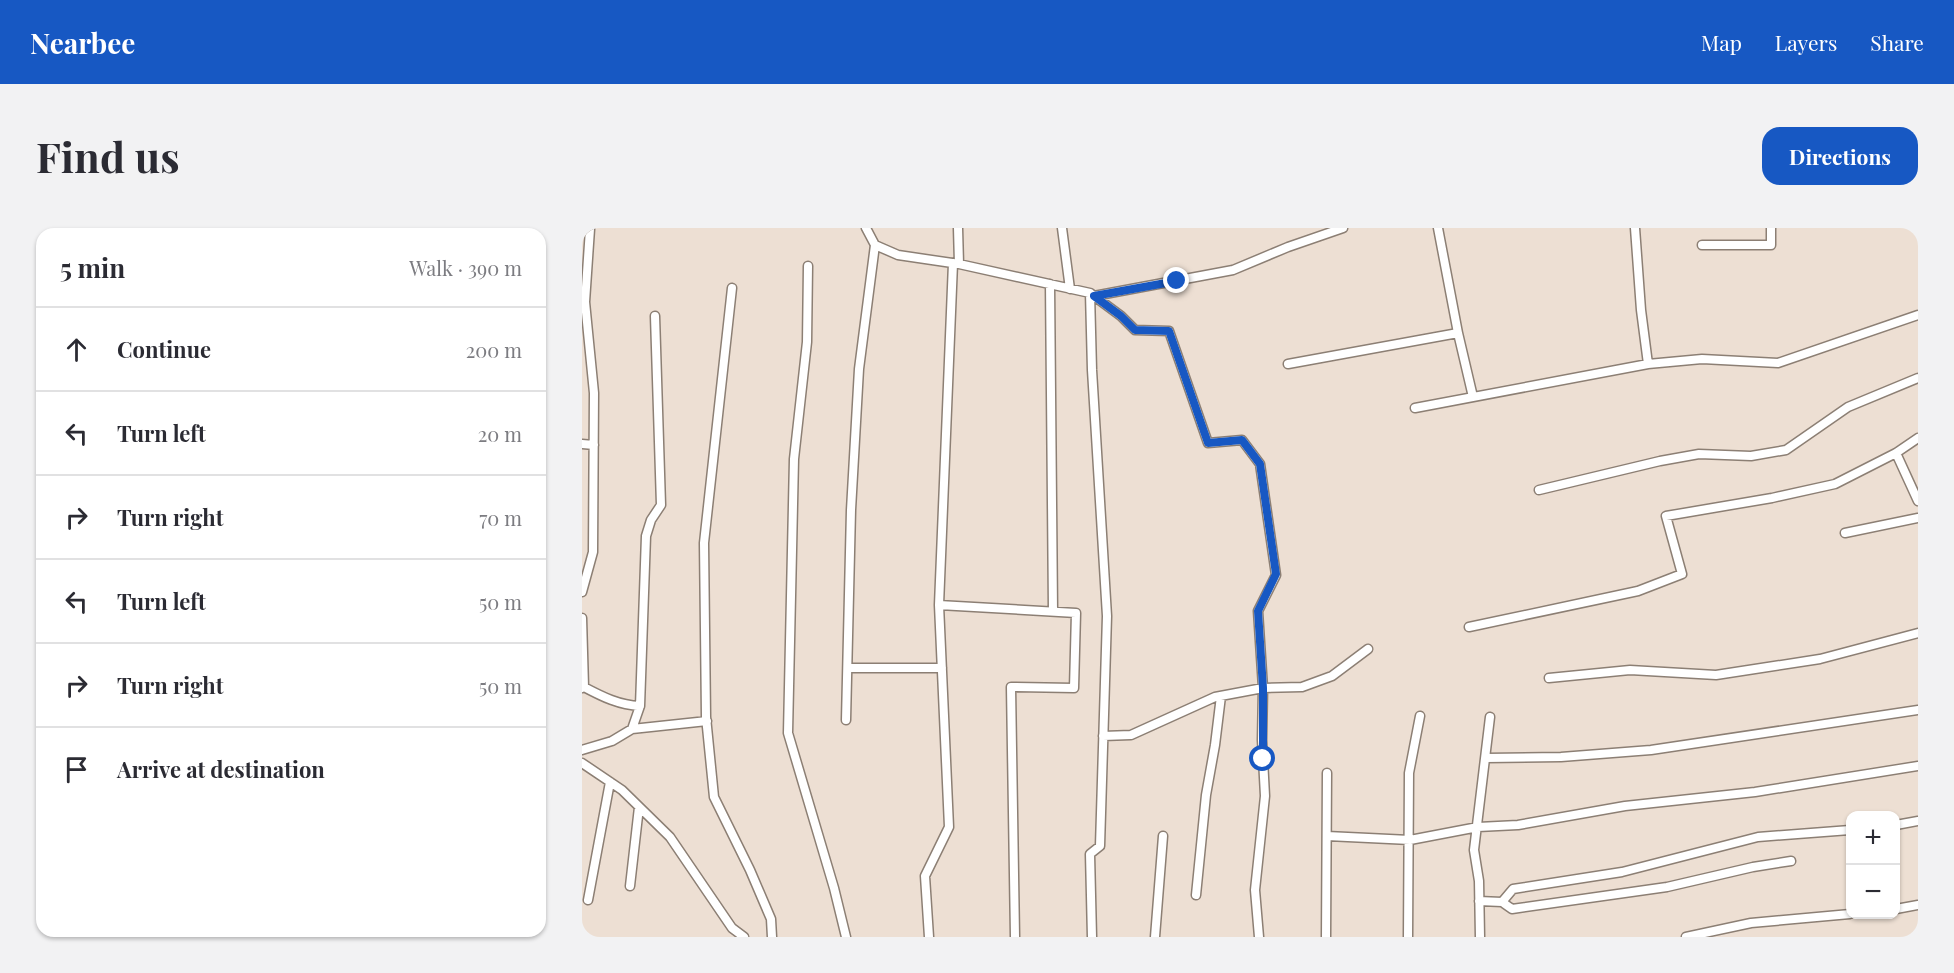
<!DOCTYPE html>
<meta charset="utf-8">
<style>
:root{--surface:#fff;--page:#f2f2f3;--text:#2b2b33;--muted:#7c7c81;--line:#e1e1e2;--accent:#1758c3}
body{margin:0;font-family:"Playfair Display",serif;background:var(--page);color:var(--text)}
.controls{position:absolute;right:18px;bottom:18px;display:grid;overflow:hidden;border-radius:12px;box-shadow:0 2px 4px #0004}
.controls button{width:54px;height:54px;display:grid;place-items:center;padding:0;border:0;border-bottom:2px solid var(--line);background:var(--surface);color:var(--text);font:30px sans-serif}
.stop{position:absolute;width:18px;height:18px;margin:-14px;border:4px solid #1758c3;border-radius:50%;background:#fff}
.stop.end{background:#1758c3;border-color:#fff;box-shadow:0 2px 6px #0008}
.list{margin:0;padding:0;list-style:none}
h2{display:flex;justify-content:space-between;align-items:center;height:78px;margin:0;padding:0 24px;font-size:26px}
h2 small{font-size:20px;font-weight:400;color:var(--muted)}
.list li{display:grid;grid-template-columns:39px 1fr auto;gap:18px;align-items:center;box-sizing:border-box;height:84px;padding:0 24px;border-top:2px solid var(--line)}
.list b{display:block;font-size:22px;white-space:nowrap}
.list em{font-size:20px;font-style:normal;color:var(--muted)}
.icon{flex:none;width:33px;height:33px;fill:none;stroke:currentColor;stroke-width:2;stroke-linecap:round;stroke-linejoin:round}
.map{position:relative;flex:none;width:1336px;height:709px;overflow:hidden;border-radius:18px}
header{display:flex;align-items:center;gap:36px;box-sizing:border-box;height:84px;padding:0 30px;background:var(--accent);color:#fff}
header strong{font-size:28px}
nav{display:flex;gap:33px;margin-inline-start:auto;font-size:21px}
.intro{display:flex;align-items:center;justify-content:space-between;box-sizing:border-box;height:144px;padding:0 36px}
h1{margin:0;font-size:42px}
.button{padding:15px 27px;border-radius:18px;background:var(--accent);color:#fff;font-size:21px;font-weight:700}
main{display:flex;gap:36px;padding:0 36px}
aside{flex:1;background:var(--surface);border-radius:18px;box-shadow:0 2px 4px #0004}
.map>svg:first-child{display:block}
</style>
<header>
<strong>Nearbee</strong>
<nav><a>Map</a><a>Layers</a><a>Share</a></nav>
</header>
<div class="intro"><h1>Find us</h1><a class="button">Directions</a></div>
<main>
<aside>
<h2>5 min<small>Walk · 390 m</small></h2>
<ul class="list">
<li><svg class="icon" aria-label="ahead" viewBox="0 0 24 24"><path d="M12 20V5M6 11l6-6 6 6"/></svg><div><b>Continue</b></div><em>200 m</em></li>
<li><svg class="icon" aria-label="left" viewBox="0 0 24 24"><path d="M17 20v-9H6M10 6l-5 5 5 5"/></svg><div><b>Turn left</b></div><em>20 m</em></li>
<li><svg class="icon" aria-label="right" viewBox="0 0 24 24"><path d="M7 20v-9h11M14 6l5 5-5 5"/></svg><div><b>Turn right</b></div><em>70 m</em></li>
<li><svg class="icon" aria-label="left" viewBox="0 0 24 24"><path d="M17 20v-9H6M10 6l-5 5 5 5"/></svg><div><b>Turn left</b></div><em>50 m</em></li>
<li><svg class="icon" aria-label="right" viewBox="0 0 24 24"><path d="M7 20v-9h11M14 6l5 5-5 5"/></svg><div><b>Turn right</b></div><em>50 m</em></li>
<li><svg class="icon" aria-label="arrive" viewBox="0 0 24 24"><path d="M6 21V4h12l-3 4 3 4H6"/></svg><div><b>Arrive at destination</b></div></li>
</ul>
</aside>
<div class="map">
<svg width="1336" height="709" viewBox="0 0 1336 709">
<rect width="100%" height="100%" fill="#eddfd3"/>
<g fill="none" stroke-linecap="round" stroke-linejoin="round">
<!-- minor casing -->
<g stroke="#8c7f74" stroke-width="11">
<path id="minor" d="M 284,0 L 293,17 L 316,27 L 377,36 L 508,65 L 539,88 L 553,102 L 587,103 L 626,215 L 660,212 L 678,236 L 694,347 L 676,383 L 681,460 L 680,512 L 683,568 L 673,662 L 677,709
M 376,0 L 377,36
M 480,0 L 488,61
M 856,0 L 876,105
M 1053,0 L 1059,82 L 1066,136
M 1120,17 L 1189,17 L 1189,0
M 226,38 L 225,114 L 212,231 L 206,505 L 252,660 L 264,709
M 468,56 L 471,383
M 150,60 L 122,315 L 124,489 L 132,569 L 168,642 L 189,691 L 190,709
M 508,65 L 510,142 L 525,388 L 518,618 L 508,626 L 510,709
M 512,68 L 651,42 L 706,19 L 761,0
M 706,136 L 876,105 L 891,169
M 833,180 L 1066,136 L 1120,131 L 1196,135 L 1336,87
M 0,216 L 12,217
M 1314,225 L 1336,273
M 957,262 L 1078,233 L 1117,226 L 1169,228 L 1204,222 L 1266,179 L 1336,150
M 1263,305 L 1336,290
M 0,364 L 11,324 L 12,165 L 3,74 L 8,1
M 357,377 L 494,385 L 492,460 L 429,459 L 433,709
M 0,390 L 2,459 L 0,460
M 887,399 L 1056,363 L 1100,346 L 1084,288 L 1190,270 L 1253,256 L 1314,225 L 1336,210
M 266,440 L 360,440
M 967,450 L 1048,442 L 1134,447 L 1238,431 L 1336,405
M 2,459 C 21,469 37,477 58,478
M 264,492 L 269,282 L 277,141 L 293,17
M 50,501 L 58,478 L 64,308 L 69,292 L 79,277 L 73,88
M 521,508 L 549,507 L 633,469 L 681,460 L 720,459 L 750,448 L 786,421
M 0,522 L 30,513 L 50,501 L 125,493
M 904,530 L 979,529 L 1069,522 L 1336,482
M 0,535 L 40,562 L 88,609 L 150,700 L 162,709
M 1314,597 L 1336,593
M 745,608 L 828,612 L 896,599 L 936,597 L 1043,578 L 1173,564 L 1336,538
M 48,658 L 57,579
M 614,667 L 624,567 L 633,517 L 639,468
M 6,672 L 28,554
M 897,673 L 920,674 L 930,681 L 1085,659 L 1171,639 L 1209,633
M 920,674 L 931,661 L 1040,644 L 1176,609 L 1268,602
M 1314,681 L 1336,677
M 347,709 L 343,648 L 367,599 L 357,377 L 371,35
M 573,709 L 581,608
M 744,709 L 745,545
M 826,709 L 827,545 L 838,488
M 898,709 L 897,653 L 892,622 L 908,489
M 1104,709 L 1169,695 L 1268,686"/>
</g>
<!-- minor -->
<use href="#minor" stroke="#fff" stroke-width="8"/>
</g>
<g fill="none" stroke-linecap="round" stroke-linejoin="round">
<!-- route -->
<path stroke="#1758c3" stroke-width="8" d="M 595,53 L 512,68 L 539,88 L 553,102 L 587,103 L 626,215 L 660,212 L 678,236 L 694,346 L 676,383 L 681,460 L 681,531"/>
</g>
</svg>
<div class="controls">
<button>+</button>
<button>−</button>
</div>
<div class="stop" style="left:681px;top:531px"></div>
<div class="stop end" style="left:595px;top:53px"></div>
</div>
</main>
